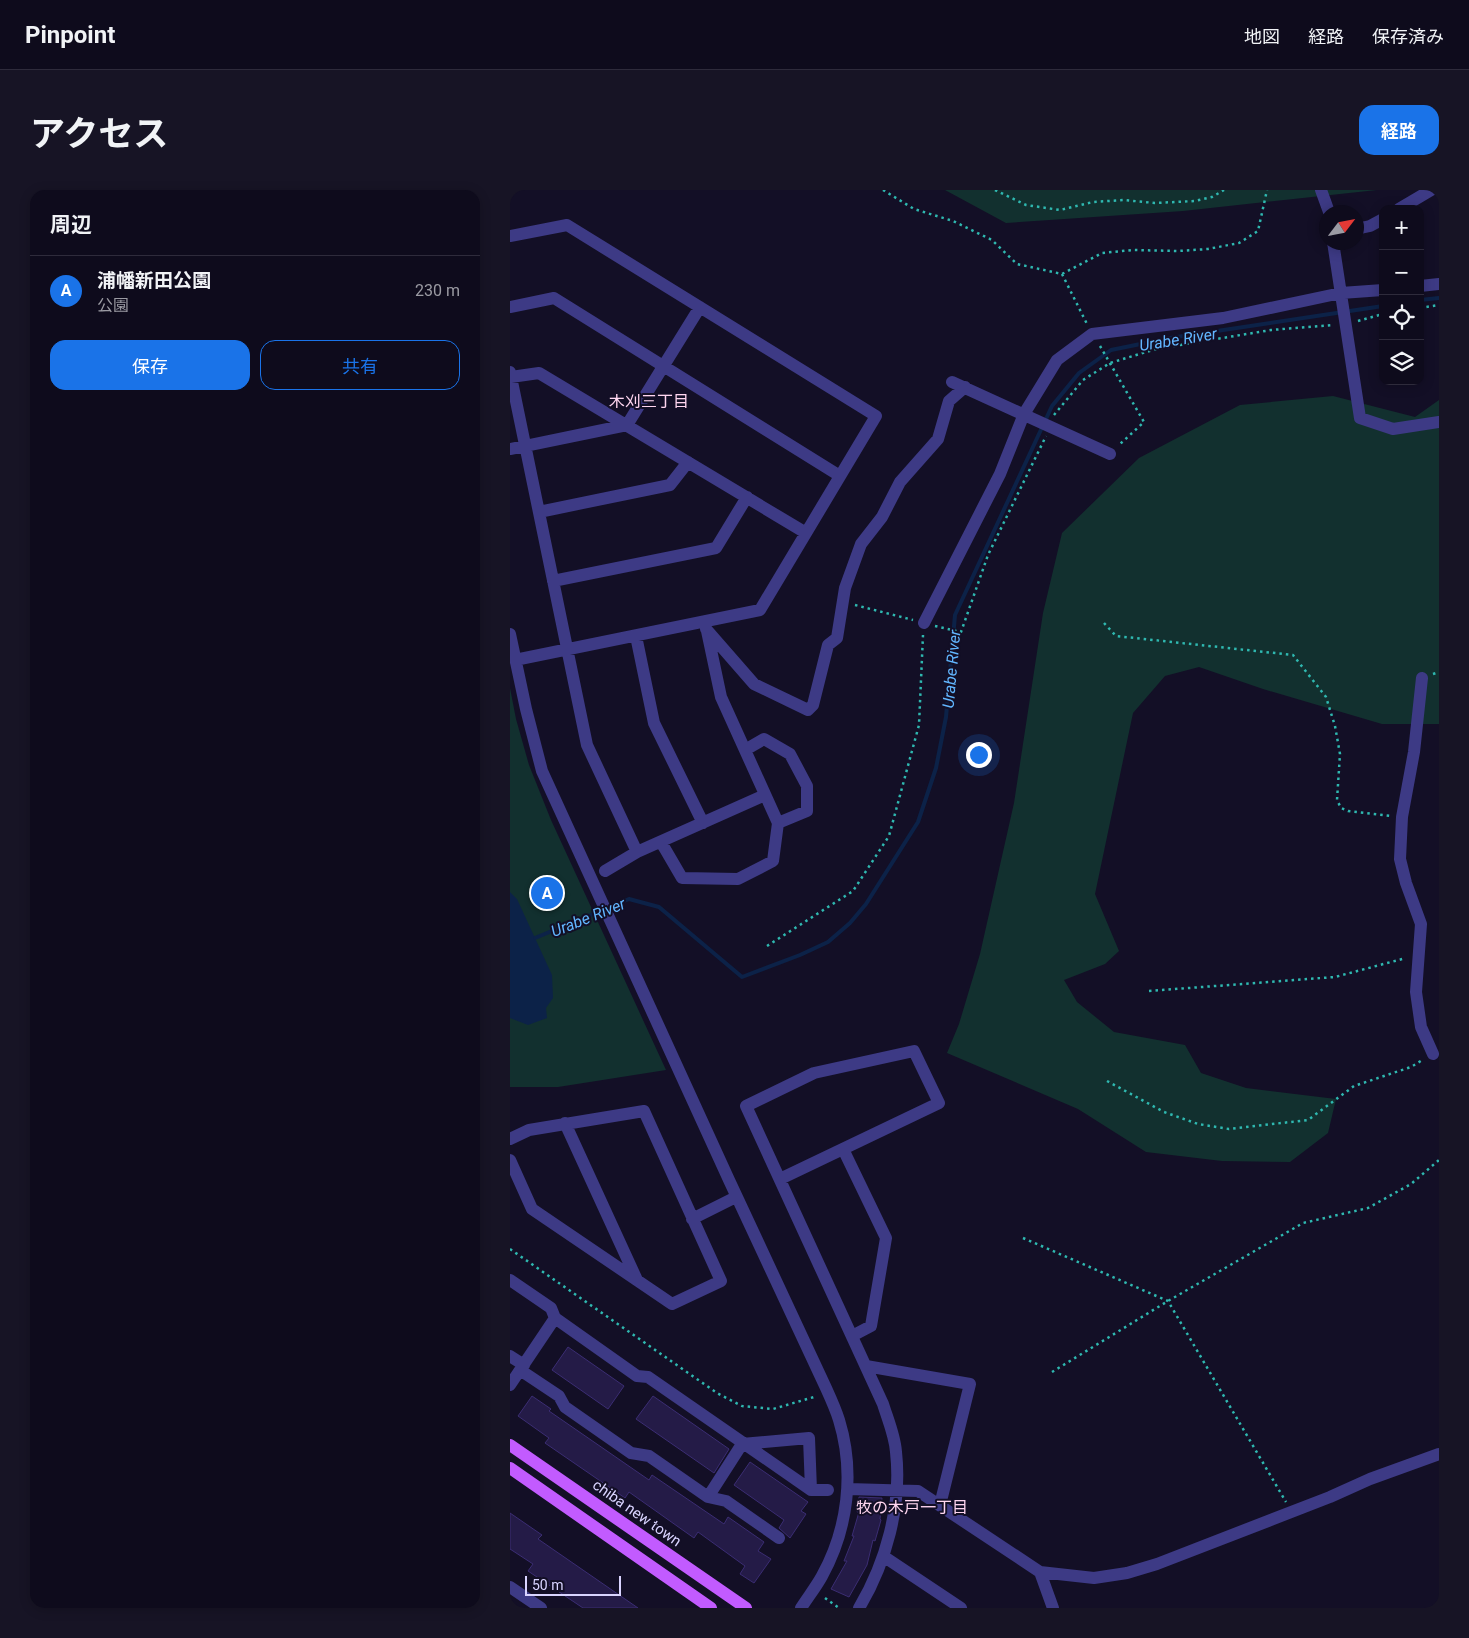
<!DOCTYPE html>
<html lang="ja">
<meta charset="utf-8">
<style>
:root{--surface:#0e0b1c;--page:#171425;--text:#f1f3f6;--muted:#9b9ba3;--line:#2e2b3b;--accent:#1a73e8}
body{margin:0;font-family:Roboto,"Noto Sans JP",sans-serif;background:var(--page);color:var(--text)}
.controls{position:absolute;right:15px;top:15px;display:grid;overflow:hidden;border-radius:10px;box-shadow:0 2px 12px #0003}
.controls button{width:45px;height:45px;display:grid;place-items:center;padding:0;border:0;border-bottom:1px solid var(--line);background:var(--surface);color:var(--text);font:25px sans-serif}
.compass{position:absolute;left:809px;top:15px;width:45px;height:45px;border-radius:50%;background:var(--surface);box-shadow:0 2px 12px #0003;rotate:58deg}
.scale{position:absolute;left:15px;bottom:12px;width:96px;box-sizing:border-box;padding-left:5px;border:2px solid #d9d4ff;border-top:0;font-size:14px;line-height:18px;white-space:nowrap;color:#d9d4ff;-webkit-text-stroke:4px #130f26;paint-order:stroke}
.you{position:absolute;left:468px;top:564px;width:18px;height:18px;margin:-12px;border:4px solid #fff;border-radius:50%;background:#1a73e8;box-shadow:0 0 0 8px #1a73e833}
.badge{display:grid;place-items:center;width:32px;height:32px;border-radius:50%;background:var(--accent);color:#fff;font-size:16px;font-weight:700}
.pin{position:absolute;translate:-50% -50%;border:2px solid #fff;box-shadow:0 1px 5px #0006}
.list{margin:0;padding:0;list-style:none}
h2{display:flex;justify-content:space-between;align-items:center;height:65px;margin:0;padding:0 20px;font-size:21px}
h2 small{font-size:16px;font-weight:400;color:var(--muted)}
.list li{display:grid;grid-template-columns:32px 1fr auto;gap:15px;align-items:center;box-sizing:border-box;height:70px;padding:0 20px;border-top:1px solid var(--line)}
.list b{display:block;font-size:19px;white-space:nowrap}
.list p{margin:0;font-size:16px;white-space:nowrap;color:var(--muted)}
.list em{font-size:16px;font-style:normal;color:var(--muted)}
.actions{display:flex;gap:10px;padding:15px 20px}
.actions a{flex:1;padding:11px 0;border:1px solid var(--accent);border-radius:15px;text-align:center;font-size:18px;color:var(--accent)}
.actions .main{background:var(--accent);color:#fff}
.icon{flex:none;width:28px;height:28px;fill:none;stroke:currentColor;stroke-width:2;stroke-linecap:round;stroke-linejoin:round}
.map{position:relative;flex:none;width:929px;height:1418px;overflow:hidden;border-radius:15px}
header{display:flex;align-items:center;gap:30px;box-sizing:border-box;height:70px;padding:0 25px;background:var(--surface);border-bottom:1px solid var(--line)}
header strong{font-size:24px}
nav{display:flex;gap:28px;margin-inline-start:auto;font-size:18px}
.intro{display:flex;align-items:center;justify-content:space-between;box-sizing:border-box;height:120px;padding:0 30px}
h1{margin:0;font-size:35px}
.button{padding:12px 22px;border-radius:15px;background:var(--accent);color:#fff;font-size:18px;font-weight:700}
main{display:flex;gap:30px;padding:0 30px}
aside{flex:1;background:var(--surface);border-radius:15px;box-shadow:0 2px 12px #0003}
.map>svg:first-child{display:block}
</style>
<header>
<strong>Pinpoint</strong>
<nav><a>地図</a><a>経路</a><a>保存済み</a></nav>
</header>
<div class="intro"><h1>アクセス</h1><a class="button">経路</a></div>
<main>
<aside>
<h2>周辺<small></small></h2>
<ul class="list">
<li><span class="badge">A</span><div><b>浦幡新田公園</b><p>公園</p></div><em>230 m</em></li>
</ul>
<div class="actions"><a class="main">保存</a><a>共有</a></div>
</aside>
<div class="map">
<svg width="929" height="1418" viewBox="0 0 929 1418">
<rect width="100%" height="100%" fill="#130f26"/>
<!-- green -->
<path fill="#12302f" d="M 435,0 L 867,0 L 673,21 L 496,33 Z
M 823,206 L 905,227 L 929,210 L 929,534 L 872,534 L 753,499 L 689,477 L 655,486 L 623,523 L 585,704 L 609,761 L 595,774 L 554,790 L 567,812 L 604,842 L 675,855 L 691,883 L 736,898 L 826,909 L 818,943 L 780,972 L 712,971 L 636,962 L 568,919 L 437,863 L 449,834 L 470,764 L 504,613 L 533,423 L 552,343 L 629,268 L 730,215 Z
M 0,498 L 6,529 L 19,575 L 41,630 L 156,880 L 48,897 L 0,897 Z"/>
<!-- water -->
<path fill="#0c2248" d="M 0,702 L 7,709 L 42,785 L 43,808 L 36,818 L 37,828 L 18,835 L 0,828 Z"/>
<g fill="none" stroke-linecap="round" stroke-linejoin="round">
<!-- stream -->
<path stroke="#0c2248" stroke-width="4" d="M 910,110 L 929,108
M 25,748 L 119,709 L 149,717 L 232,787 L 290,765 L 318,752 L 340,733 L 356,714 L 408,632 L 426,578 L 436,527 L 445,425 L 542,216 L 569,183 L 601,160 L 660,148 L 873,116"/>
</g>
<!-- building -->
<path fill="#241b47" stroke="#3b2d73" d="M 58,1157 L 114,1196 L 98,1219 L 42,1180 Z
M 22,1206 L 41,1219 L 39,1221 L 139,1290 L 142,1285 L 214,1334 L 218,1327 L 254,1352 L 248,1361 L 261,1369 L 244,1393 L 230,1384 L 235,1376 L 188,1342 L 184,1348 L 119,1302 L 115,1308 L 35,1253 L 39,1248 L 8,1226 Z
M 143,1206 L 219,1259 L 204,1283 L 126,1229 Z
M 240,1272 L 298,1312 L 291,1321 L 296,1324 L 280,1348 L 269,1338 L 274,1330 L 224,1295 Z
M 349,1307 L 372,1308 L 370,1329 L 371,1330 L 365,1351 L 363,1350 L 357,1375 L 339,1407 L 321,1399 L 337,1371 L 334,1371 L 344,1346 L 342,1346 L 349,1322 L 347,1322 Z
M 0,1323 L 32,1345 L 28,1349 L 128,1418 L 73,1418 L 18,1381 L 23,1374 L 0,1359 Z"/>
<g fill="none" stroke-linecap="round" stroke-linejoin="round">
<!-- path -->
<path stroke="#2fb8b0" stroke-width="2.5" stroke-dasharray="2.5 4" stroke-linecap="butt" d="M 373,0 L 404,19 L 443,31 L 482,50 L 507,74 L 552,84 L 592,63 L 623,60 L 668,61 L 698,59 L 729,53 L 748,41 L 757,0
M 485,0 L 516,15 L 550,20 L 583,12 L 614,10 L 645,13 L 685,11 L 702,7 L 714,0
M 552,84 L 577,134
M 910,118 L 929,115
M 848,131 L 873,124
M 590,156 L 634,232 L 609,255
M 544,225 L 573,190 L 600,173 L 646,159 L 761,140 L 823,135
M 345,415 L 403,430
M 594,433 L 606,446 L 783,465 L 816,507 L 825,536 L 830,564 L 827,610 L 831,618 L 838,621 L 881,626
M 425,436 L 451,442 L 478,365 L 536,246
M 923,484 L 929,482
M 257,756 L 343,701 L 379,646 L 409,535 L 413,445
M 639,801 L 825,787 L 896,768
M 597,891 L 654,922 L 688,934 L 719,939 L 798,930 L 844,896 L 901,877 L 914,869
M 513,1048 L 658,1111 L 776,1312
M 0,1059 L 207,1203 L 232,1216 L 263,1219 L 304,1207
M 542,1182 L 658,1111 L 793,1033 L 858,1018 L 901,994 L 929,970
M 315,1408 L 329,1418"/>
<!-- minor -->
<path stroke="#3d3a85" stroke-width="12" d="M 811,0 L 819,22
M 889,19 L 921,0
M 846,39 L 860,36 L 873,29
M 0,46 L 57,35 L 366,226 L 250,420 L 5,470
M 823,52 L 850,228 L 883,239 L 929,232
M 910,96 L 929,94
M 0,117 L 44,108 L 330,286
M 0,182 L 77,555 L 127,662
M 1,187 L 29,183 L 296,343
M 442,192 L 600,264
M 0,259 L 117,235 L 190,117
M 29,322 L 160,295 L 178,272
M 43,391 L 206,358 L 237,307
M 414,433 L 490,284 L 514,224 L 547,170 L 582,144 L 713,128 L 831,103 L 873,100
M 196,439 L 244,494 L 298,520 L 303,515 L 318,455 L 327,448 L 335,398 L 351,354 L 372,327 L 390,292 L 428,249 L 439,211 L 455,197
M 0,444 L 16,519 L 32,581 L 219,990 L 316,1198 C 321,1209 326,1220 329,1230 C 345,1282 338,1339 312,1386 C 306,1397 298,1407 291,1418
M 126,446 L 144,533 L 193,633
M 912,488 L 904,562 L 892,627 L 890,669 L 896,693 L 911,734 L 906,802 L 911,837 L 923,864
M 235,560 L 254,549 L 280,564 L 297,596 L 297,621 L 268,633
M 151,652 L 172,688 L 228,689 L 263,671 L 268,633 L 211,507 L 197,441
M 95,681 L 127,662 L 255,605
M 55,933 L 127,1090
M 0,949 L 19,940 L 134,921 L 211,1091 L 162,1114 L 22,1019 L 0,970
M 333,959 L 376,1048 L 361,1136 L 342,1146
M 270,989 L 429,913 L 404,861 L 304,883 L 236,916 L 373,1214 C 378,1230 385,1246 386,1262 C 392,1315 376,1373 349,1418
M 182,1029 L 226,1007
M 0,1090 L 41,1118 L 45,1128 L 127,1186 L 138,1187 L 301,1300 L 318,1300
M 0,1166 L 14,1175
M 356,1176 L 460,1194 L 430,1315
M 10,1180 L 49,1206 L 55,1217 L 121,1263 L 139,1266 L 198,1307 L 216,1311 L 269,1348
M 0,1195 L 45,1128
M 338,1299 L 408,1301 L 530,1382 L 584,1388 L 617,1383 L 647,1374 L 820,1307 L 860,1289 L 929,1264
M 198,1307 L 232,1254 L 299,1248 L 301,1300
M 373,1366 L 451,1418
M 530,1382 L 543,1418
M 0,1397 L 31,1418"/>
<!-- major -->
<path stroke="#c25bff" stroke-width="12" d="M 0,1255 L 236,1418
M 0,1278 L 201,1418"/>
</g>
<g text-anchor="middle" stroke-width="4" stroke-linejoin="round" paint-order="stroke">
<!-- street labels -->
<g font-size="15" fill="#d9d4ff" stroke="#130f26">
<text transform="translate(127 1323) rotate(35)" y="5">chiba new town</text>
</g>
<!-- water labels -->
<g font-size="16" font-style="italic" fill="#62b6ff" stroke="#130f26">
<text transform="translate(668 149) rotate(-9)" y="6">Urabe River</text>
<text transform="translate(441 479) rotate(-85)" y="6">Urabe River</text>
<text transform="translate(78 727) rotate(-22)" y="6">Urabe River</text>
</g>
<!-- neighbourhood labels -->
<g font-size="16" fill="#ffd6f0" stroke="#130f26">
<text x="139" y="217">木刈三丁目</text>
<text x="402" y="1323">牧の木戸一丁目</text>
</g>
</g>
</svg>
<div class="controls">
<button>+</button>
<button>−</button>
<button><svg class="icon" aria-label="locate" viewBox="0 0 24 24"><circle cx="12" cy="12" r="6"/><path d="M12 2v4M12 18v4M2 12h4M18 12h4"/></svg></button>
<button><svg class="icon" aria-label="layers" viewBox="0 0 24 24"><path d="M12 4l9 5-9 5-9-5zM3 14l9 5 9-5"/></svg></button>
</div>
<svg class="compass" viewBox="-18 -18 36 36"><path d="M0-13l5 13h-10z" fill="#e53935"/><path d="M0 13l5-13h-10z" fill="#9b9ba3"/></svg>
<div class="scale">50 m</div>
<div class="you"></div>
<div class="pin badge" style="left:37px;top:703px">A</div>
</div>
</main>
